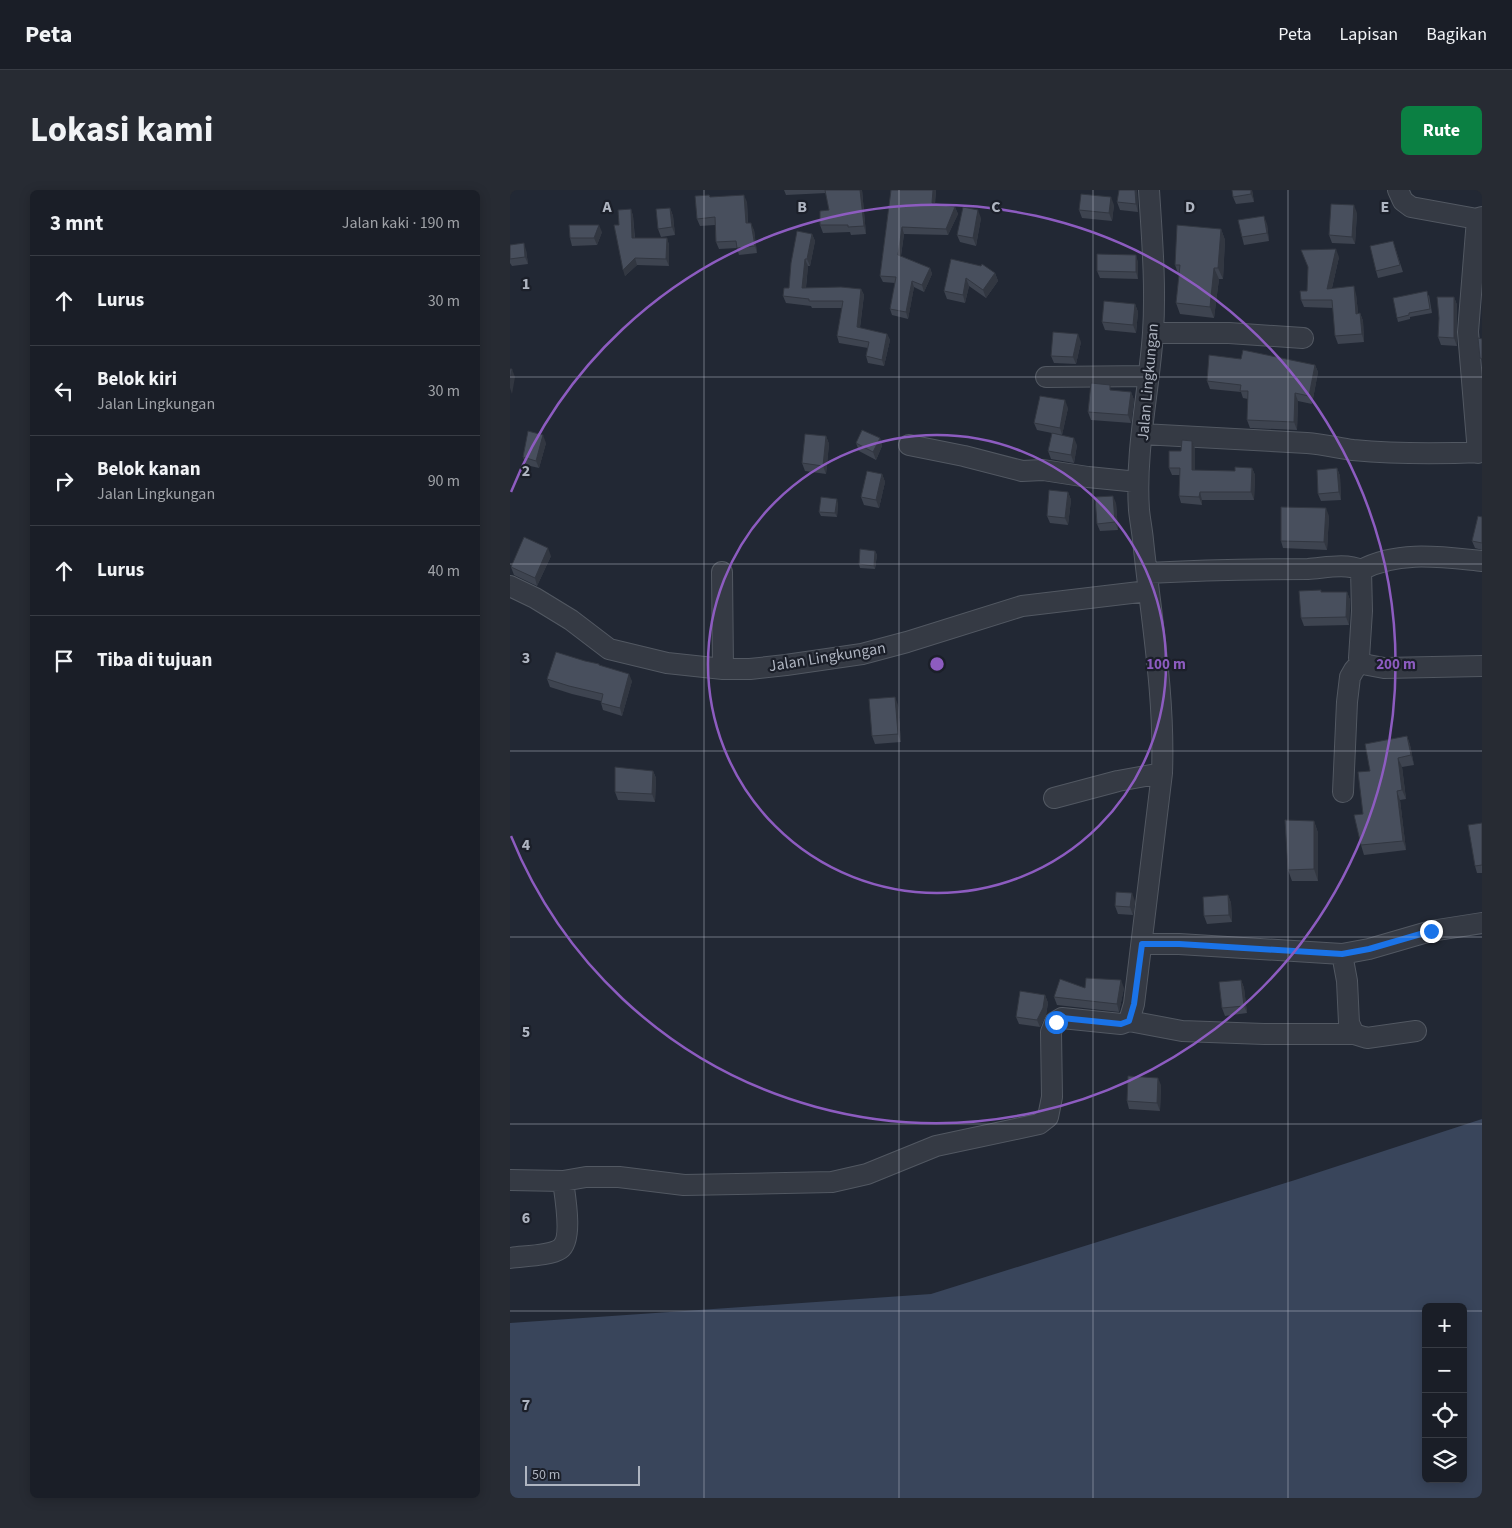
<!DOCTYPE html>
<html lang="id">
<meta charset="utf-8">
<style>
:root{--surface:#1a1e27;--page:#272b33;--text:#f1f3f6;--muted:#9fa2a7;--line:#383c44;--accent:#0b8043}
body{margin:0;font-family:"Source Sans 3",sans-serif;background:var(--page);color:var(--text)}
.controls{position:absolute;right:15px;bottom:15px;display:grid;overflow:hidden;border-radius:8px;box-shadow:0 2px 12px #0003}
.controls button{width:45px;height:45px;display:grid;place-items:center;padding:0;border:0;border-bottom:1px solid var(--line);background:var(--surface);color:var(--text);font:25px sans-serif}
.scale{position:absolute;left:15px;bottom:12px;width:115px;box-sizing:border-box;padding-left:5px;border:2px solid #afb5c1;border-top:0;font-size:14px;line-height:18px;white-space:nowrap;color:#afb5c1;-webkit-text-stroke:4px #1b1f29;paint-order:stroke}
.stop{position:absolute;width:15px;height:15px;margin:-11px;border:4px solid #1a73e8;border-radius:50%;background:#fff}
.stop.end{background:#1a73e8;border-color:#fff;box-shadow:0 1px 5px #0008}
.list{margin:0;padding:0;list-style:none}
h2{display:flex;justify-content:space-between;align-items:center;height:65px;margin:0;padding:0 20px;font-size:21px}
h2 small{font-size:16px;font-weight:400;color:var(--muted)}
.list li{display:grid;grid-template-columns:32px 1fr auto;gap:15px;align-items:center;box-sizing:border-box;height:90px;padding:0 20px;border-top:1px solid var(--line)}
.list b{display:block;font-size:19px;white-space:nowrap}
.list p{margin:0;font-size:16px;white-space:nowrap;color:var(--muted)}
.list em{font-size:16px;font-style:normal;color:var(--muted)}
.icon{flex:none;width:28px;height:28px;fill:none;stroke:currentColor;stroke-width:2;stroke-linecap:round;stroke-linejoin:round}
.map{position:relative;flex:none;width:972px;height:1308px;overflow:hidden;border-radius:8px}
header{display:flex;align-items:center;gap:30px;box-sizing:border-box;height:70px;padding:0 25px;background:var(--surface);border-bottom:1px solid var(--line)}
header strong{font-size:24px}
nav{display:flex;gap:28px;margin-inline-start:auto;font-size:18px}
.intro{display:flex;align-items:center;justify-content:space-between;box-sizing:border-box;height:120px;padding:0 30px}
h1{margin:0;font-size:35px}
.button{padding:12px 22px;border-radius:8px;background:var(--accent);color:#fff;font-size:18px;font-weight:700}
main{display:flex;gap:30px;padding:0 30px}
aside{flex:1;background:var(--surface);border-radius:8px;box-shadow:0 2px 12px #0003}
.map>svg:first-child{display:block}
</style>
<header>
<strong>Peta</strong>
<nav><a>Peta</a><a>Lapisan</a><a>Bagikan</a></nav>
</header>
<div class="intro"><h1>Lokasi kami</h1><a class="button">Rute</a></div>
<main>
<aside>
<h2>3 mnt<small>Jalan kaki · 190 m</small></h2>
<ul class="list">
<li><svg class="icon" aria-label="ahead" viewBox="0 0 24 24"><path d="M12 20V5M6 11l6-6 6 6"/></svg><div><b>Lurus</b></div><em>30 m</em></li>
<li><svg class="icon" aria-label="left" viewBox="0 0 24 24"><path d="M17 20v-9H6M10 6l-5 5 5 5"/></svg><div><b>Belok kiri</b><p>Jalan Lingkungan</p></div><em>30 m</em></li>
<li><svg class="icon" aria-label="right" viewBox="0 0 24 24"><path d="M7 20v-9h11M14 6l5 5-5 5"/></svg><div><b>Belok kanan</b><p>Jalan Lingkungan</p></div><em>90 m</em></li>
<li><svg class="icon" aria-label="ahead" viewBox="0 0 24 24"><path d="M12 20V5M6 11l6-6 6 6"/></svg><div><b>Lurus</b></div><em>40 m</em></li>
<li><svg class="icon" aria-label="arrive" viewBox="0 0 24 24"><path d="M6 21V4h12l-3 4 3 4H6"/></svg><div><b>Tiba di tujuan</b></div></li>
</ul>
</aside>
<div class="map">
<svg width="972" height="1308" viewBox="0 0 972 1308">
<rect width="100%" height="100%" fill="#222834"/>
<!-- water -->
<path fill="#39455b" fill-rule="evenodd" d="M 972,929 L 972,1308 L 0,1308 L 0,1133 L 421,1104 L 785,990 ZM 916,1117 L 953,1117 L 953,1289 L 916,1289 Z"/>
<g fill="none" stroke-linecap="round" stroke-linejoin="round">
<!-- minor casing -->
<g stroke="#525862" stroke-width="22">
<path id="minor" d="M 888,0 L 893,11 L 901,17 L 967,29
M 643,143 L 719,143 L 793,148
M 536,187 L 638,186
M 632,244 L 797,253 C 813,254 828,258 843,260 C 886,264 929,264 972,262
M 399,255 L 454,266 L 512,281 L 533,280 L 578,287 L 628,292
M 968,263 L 958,142 L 967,29 L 972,27
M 851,380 C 888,360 932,367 972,371
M 212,382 L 213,479
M 637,383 C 690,380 744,379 798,379 C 815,378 835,373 851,380
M 0,396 L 25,408 L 61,430 L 99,459 L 157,473 L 213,479 L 240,479 L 276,475 L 352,464 L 397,452 L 512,416 L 638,401
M 851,472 L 858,475 L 874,478 L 972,476
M 833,602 L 837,512 L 840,487 L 844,480 L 851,472 L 849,468 L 852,421 L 851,380
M 544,608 L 608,591 L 652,583
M 632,754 L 669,754 L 832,764 L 837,791 L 839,833 L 844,844 L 857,848 L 906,841
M 832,764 L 859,759 L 921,741 L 972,733
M 619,831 L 624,814 L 652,583 C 655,505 641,428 633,350 C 632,340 630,330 629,320 C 625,261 639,202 643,143 C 646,96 642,48 639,0
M 0,990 L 53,991 L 76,987 L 109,987 L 174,995 L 322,992 L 357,984 L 426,956 L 529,934 L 538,927 L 542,907 L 541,842 L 545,832 L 552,828 L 611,834 L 619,831 L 672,841 L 754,844 L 844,844
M 0,1068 C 12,1066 40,1066 50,1059 C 63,1050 55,1006 53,991"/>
</g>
<!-- minor -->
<use href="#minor" stroke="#353a44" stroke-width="20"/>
</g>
<!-- wall -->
<path fill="#3e4450" d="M 274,0 L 352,0 L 356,44 L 341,45 L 340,42 L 313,43 L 310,35 L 319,20 L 316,3 L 276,5 Z
M 381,0 L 426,0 L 425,14 L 445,17 L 448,24 L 438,45 L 394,44 L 391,66 L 420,78 L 422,84 L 414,102 L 404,97 L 398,129 L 382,125 L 380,119 L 385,93 L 373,92 L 370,86 Z
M 627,0 L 628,22 L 610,20 L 607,12 Z
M 722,0 L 742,0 L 744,12 L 726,14 L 723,7 Z
M 199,5 L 200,7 L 237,12 L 238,33 L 244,40 L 247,63 L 229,65 L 227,58 L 209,59 L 206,52 L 205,35 L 190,36 L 187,29 Z
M 604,15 L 602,31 L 572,28 L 569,20 Z
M 160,18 L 163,26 L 165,45 L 151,47 L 148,39 Z
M 121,19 L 123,26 L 125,48 L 157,48 L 159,55 L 159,76 L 127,75 L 115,86 L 109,35 Z
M 847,23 L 845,54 L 822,53 L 819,45 Z
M 471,28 L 466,56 L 450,52 L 447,45 Z
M 757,34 L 759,51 L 734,55 L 732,47 Z
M 711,39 L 715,50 L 713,89 L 709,89 L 704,128 L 670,124 L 666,113 L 669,86 L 665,75 Z
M 92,42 L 87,55 L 62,56 L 60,48 Z
M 302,44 L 305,51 L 300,76 L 298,76 L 296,98 L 351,99 L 354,105 L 350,138 L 377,144 L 380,150 L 374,176 L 358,173 L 356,166 L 358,158 L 329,153 L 327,146 L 332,118 L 302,118 L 301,116 L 276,113 L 273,106 L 279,98 Z
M 883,51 L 893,82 L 868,88 L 866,81 Z
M 0,55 L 16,60 L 18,74 L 2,76 L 0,73 Z
M 626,65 L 628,73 L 628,89 L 590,88 L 587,81 Z
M 829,67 L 822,98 L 846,104 L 848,123 L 850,123 L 853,131 L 854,152 L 828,154 L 825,146 L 823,118 L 794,117 L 791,110 L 797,101 Z
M 441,69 L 485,83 L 488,91 L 476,108 L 459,96 L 455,113 L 437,109 L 434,101 Z
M 919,105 L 922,123 L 900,127 L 900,129 L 888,132 L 887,128 Z
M 944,107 L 947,115 L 947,156 L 931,155 L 928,147 Z
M 625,114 L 628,122 L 626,143 L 595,140 L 592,132 Z
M 571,152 L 566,174 L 544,173 L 541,166 Z
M 731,169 L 805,175 L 808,182 L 802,214 L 788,211 L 787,240 L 740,238 L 737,230 L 738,209 L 733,208 L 731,202 L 700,199 L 697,191 Z
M 621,202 L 624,210 L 621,233 L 581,230 L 578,222 Z
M 558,218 L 552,245 L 527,240 L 524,233 Z
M 316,246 L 319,254 L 316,284 L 295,281 L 292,273 Z
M 370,248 L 372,256 L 366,270 L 349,261 L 346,253 Z
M 682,251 L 685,259 L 685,280 L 725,281 L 742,278 L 745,285 L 744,310 L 692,310 L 692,315 L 671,313 L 669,306 L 670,285 L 662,285 L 659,278 L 671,261 Z
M 36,253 L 29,278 L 16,275 L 13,267 Z
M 567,255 L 564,273 L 541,269 L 538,261 Z
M 827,278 L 830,286 L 831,310 L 811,311 L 808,304 Z
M 372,284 L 375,292 L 369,318 L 354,315 L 351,307 Z
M 558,302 L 561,310 L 558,335 L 540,333 L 537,326 Z
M 328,313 L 327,327 L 311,326 L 309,322 Z
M 606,313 L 608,340 L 590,341 L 587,334 Z
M 819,326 L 817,360 L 773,358 L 771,351 Z
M 972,327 L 972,360 L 965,358 L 962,351 Z
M 365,361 L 367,365 L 365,379 L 350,378 L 349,374 Z
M 41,366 L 27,396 L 4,385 L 1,377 Z
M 812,402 L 837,402 L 840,410 L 839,435 L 794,436 L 791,428 Z
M 75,471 L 90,475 L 122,491 L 112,526 L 93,520 L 91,513 L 91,511 L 62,504 L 40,497 L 37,489 Z
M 388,515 L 391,552 L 365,554 L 362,546 Z
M 897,546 L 900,555 L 904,575 L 892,577 L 896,609 L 890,610 L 896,660 L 854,665 L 851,655 L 860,581 Z
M 143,581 L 146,588 L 145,612 L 108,610 L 105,602 Z
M 804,631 L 808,643 L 808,691 L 782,691 L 778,680 Z
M 972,633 L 972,683 L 967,683 L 965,676 Z
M 718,705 L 721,713 L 722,732 L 697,734 L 694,726 Z
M 625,711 L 623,725 L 608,724 L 605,716 Z
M 731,790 L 734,798 L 737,823 L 715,826 L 712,818 Z
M 575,798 L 614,798 L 609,822 L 547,815 L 544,807 Z
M 535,805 L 538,813 L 536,825 L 530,837 L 509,834 L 506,827 Z
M 651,895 L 650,921 L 619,919 L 617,911 Z"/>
<!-- shaded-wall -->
<path fill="#323741" d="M 350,0 L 352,0 L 356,44 L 354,36 Z
M 423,0 L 426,0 L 424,20 L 422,13 Z
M 625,0 L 627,0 L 628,22 L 626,14 Z
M 741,0 L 742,0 L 744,12 L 741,4 Z
M 234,5 L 237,12 L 238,40 L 236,33 Z
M 601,7 L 604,15 L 602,31 L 599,23 Z
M 844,15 L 847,23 L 845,54 L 842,47 Z
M 445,17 L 448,24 L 438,45 L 436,39 Z
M 160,18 L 163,26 L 165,45 L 162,37 Z
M 121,19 L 123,26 L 125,55 L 122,48 Z
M 468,20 L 471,28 L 466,56 L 463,48 Z
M 754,26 L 757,34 L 759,51 L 757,43 Z
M 241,33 L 244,40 L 247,63 L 245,56 Z
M 89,35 L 92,42 L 87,55 L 84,48 Z
M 392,37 L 394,44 L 390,72 L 388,65 Z
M 711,39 L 715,50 L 713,89 L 708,78 Z
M 302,44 L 305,51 L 300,76 L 297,69 Z
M 157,48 L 159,55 L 159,76 L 156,69 Z
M 14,53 L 16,60 L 18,74 L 15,67 Z
M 826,59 L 829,67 L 820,106 L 817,99 Z
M 626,65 L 628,73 L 628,89 L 626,82 Z
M 125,68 L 127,75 L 115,86 L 113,80 Z
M 295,69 L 298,76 L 295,105 L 292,98 Z
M 420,78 L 422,84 L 414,102 L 412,95 Z
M 704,78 L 709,89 L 704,128 L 700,117 Z
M 485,83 L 488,91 L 476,108 L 473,100 Z
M 456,88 L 459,96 L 455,113 L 453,105 Z
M 402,91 L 404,97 L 398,129 L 396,122 Z
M 844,96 L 846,104 L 849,131 L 846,124 Z
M 351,99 L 354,105 L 349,144 L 347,137 Z
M 944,107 L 947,115 L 947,156 L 944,148 Z
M 625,114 L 628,122 L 626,143 L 623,135 Z
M 850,123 L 853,131 L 854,152 L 852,144 Z
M 377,144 L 380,150 L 374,176 L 372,170 Z
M 568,144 L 571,152 L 566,174 L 563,167 Z
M 805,175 L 808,182 L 802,214 L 799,206 Z
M 2,179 L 5,187 L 2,204 L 0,198 L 0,191 Z
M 621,202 L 624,210 L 621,233 L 618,225 Z
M 785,203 L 788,211 L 787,240 L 784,232 Z
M 555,210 L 558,218 L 552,245 L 550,238 Z
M 33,245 L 36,253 L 29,278 L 26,271 Z
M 316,246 L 319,254 L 316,284 L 313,276 Z
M 370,248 L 372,256 L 366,270 L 363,262 Z
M 564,248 L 567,255 L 564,273 L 561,265 Z
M 682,251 L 685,259 L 685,288 L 682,280 Z
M 742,278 L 745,285 L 744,310 L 741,302 Z
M 827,278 L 830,286 L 831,310 L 829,302 Z
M 372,284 L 375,292 L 369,318 L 366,310 Z
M 558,302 L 561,310 L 558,335 L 555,328 Z
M 690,302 L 692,310 L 692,315 L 689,307 Z
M 603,306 L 606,313 L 608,340 L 605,332 Z
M 327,309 L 328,313 L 327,327 L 325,323 Z
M 816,318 L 819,326 L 817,360 L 814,352 Z
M 38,358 L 41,366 L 27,396 L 25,388 Z
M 365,361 L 367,365 L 365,379 L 364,376 Z
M 837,402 L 840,410 L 839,435 L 836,427 Z
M 119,484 L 122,491 L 112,526 L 110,518 Z
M 385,507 L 388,515 L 391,552 L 388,544 Z
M 897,546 L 900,555 L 904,575 L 901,565 Z
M 888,568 L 892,577 L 896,609 L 892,600 Z
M 143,581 L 146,588 L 145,612 L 142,604 Z
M 887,601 L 890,610 L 896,660 L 893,651 Z
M 804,631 L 808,643 L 808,691 L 804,679 Z
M 622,703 L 625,711 L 623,725 L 620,717 Z
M 718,705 L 721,713 L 722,732 L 719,725 Z
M 611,790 L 614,798 L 609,822 L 607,814 Z
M 731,790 L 734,798 L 737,823 L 734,816 Z
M 535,805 L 538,813 L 536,825 L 530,837 L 527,830 Z
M 648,888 L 651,895 L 650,921 L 647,913 Z"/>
<!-- building -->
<path fill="#484f5d" stroke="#323741" d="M 315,0 L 350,0 L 354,36 L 338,37 L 338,35 L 310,35 L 310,21 L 319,20 Z
M 381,0 L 423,0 L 422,13 L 445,17 L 436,39 L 392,37 L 388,65 L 420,78 L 412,95 L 402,91 L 396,122 L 380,119 L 386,87 L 370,86 Z
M 609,0 L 625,0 L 626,14 L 607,12 Z
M 722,0 L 741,0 L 741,4 L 723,7 Z
M 571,4 L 601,7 L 599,23 L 569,20 Z
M 199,5 L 200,7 L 234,5 L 236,33 L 241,33 L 245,56 L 227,58 L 226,51 L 206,52 L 205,27 L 187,29 L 185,6 Z
M 821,14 L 844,15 L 842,47 L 819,45 Z
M 453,17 L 468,20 L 463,48 L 447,45 Z
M 160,18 L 162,37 L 148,39 L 146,19 Z
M 121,19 L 122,48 L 157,48 L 156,69 L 125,68 L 113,80 L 104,35 L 109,35 L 108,20 Z
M 754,26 L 757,43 L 732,47 L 728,30 Z
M 59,35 L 89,35 L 84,48 L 60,48 Z
M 667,35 L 711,39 L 708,78 L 704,78 L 700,117 L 666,113 L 670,75 L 665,75 Z
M 287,41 L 302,44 L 297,69 L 295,69 L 292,98 L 331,97 L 351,99 L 347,137 L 377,144 L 372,170 L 356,166 L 359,152 L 327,146 L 333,111 L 299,111 L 299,109 L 273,106 L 274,98 L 279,98 L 281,73 Z
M 883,51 L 890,75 L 866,81 L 860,56 Z
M 14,53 L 15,67 L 0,69 L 0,55 Z
M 826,59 L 817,99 L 844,96 L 846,124 L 850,123 L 852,144 L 825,146 L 822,110 L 791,110 L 790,101 L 797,101 L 798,77 L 791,60 Z
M 587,64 L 626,65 L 626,82 L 587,81 Z
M 441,69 L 471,76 L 472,74 L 485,83 L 473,100 L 456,88 L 453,105 L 434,101 Z
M 917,101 L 920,119 L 899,123 L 899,125 L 887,128 L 883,108 Z
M 927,107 L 944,107 L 944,148 L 928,147 L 929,128 Z
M 594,111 L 625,114 L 623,135 L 592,132 Z
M 543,142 L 568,144 L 563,167 L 541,166 Z
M 968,148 L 972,149 L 972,169 L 970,168 Z
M 733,160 L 805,175 L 799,206 L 785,203 L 784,232 L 737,230 L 738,201 L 730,201 L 731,195 L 697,191 L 699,165 L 731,169 Z
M 0,179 L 2,179 L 0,191 Z
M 581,193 L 600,195 L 600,200 L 621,202 L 618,225 L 578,222 Z
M 530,206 L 555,210 L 550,238 L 524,233 Z
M 352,240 L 370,248 L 363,262 L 346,253 Z
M 18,241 L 33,245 L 26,271 L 13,267 Z
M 542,243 L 564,248 L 561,265 L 538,261 Z
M 295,244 L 316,246 L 313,276 L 292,273 Z
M 672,250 L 682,251 L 682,280 L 725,281 L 725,277 L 742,278 L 741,302 L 690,302 L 689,307 L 669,306 L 670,278 L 659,278 L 659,261 L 671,261 Z
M 827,278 L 829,302 L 808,304 L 807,280 Z
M 357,281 L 372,284 L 366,310 L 351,307 Z
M 539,300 L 558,302 L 555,328 L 537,326 Z
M 603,306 L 605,332 L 587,334 L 585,307 Z
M 311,307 L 327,309 L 325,323 L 309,322 Z
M 771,317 L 816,318 L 814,352 L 771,351 Z
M 968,326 L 972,327 L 972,353 L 962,351 Z
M 14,347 L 38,358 L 25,388 L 1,377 Z
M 350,359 L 365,361 L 364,376 L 349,374 Z
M 811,400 L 811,402 L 837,402 L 836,427 L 791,428 L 789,401 Z
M 46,462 L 75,471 L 89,474 L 89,475 L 119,484 L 110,518 L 91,513 L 93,504 L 59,496 L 37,489 Z
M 385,507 L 388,544 L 362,546 L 359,509 Z
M 897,546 L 901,565 L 888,568 L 892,600 L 887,601 L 893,651 L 851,655 L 844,625 L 853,624 L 848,582 L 860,581 L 855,554 Z
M 105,577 L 143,581 L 142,604 L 105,602 Z
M 775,630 L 804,631 L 804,679 L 778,680 Z
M 972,633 L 972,675 L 965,676 L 958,635 Z
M 606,702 L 622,703 L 620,717 L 605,716 Z
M 718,705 L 719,725 L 694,726 L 693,707 Z
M 576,788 L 611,790 L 607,814 L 544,807 L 550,789 L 575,798 Z
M 731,790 L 734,816 L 712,818 L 709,792 Z
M 510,801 L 535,805 L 533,818 L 527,830 L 506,827 Z
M 618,886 L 648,888 L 647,913 L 617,911 Z"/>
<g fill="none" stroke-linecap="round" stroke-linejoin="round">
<!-- route -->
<path stroke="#1a73e8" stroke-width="6" d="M 546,832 L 552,828 L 611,834 L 619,831 L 624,814 L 632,754 L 669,754 L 832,764 L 859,759 L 921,741"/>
</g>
<!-- grid -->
<path fill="none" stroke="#afb5c1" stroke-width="1" stroke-opacity="0.55" d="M 194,0 L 194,1308M 389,0 L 389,1308M 583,0 L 583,1308M 778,0 L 778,1308M 0,187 L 972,187M 0,374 L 972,374M 0,561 L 972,561M 0,747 L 972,747M 0,934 L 972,934M 0,1121 L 916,1121M 953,1121 L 972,1121"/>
<!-- distance rings -->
<g fill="none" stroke="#8d5cc0" stroke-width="2.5">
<circle cx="427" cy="474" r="229"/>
<path d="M1 302A459 459 0 1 1 1 646"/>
</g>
<g text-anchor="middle" stroke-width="4.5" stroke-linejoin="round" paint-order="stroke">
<!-- street labels -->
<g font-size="16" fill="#afb5c1" stroke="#1b1f29">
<text transform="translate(637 192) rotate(-85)" y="6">Jalan Lingkungan</text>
<text transform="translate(317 466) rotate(-9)" y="6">Jalan Lingkungan</text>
</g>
</g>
<g font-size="16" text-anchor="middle" font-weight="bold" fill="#afb5c1" stroke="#1b1f29" stroke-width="4.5" stroke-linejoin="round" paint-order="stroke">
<text x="97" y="22">A</text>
<text x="292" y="22">B</text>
<text x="486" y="22">C</text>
<text x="680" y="22">D</text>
<text x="875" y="22">E</text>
<text x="16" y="99">1</text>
<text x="16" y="286">2</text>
<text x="16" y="473">3</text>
<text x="16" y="660">4</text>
<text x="16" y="847">5</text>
<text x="16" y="1033">6</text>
<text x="16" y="1220">7</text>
</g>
<circle cx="427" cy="474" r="8" fill="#8d5cc0" stroke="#1b1f29" stroke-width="2.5"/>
<g font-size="15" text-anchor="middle" font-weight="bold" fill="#8d5cc0" stroke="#1b1f29" stroke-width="4.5" stroke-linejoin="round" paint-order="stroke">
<text x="656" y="479">100 m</text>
<text x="886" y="479">200 m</text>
</g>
</svg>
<div class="controls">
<button>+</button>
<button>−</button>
<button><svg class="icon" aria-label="locate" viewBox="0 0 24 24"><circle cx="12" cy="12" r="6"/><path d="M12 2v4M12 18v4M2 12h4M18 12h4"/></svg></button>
<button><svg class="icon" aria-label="layers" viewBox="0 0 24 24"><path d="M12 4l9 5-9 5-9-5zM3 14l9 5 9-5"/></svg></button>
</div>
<div class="scale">50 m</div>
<div class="stop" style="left:546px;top:832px"></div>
<div class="stop end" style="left:921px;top:741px"></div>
</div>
</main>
